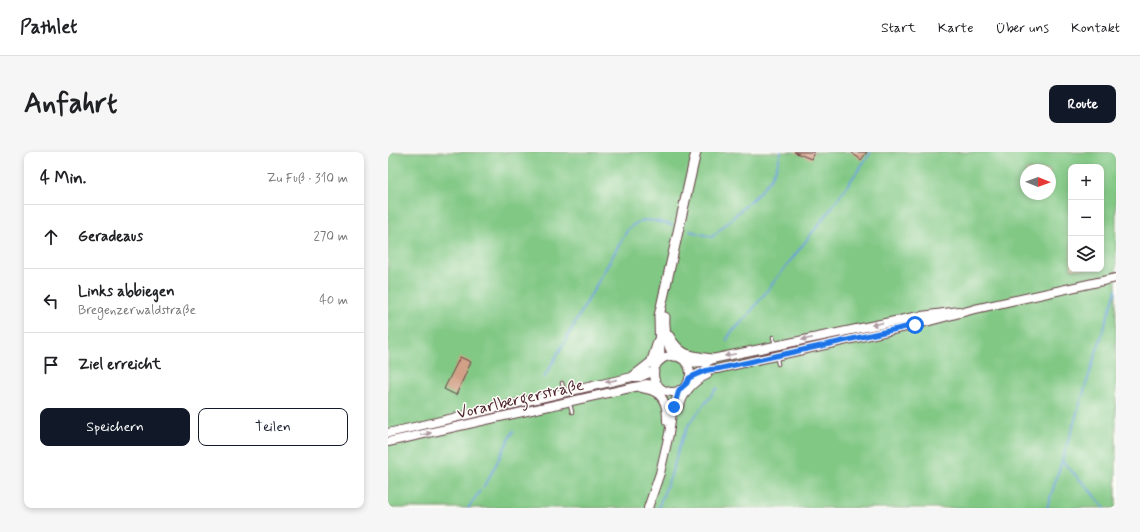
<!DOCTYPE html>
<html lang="de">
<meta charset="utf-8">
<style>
:root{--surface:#fff;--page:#f6f6f6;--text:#202124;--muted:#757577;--line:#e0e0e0;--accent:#111827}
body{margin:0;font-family:Mynerve,sans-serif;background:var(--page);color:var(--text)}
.controls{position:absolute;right:12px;top:12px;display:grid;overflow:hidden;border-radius:8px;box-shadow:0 2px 6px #0003}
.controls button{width:36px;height:36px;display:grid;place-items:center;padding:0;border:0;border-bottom:1px solid var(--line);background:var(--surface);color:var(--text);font:20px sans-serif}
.compass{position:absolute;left:632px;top:12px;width:36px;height:36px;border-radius:50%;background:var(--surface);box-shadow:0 2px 6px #0003;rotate:91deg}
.stop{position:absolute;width:12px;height:12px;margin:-9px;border:3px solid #1a73e8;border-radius:50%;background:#fff}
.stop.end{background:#1a73e8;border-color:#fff;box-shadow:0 1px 4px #0008}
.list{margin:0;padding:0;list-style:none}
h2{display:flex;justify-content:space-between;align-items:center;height:52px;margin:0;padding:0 16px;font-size:17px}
h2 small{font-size:13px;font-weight:400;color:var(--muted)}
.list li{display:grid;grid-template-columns:26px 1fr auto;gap:12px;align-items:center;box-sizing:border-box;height:64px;padding:0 16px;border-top:1px solid var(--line)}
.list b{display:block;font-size:15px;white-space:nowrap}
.list p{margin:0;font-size:13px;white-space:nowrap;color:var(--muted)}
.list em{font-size:13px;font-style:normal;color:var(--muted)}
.actions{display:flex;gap:8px;padding:12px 16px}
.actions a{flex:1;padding:9px 0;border:1px solid var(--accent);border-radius:8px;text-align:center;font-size:14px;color:var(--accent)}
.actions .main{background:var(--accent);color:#fff}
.icon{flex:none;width:22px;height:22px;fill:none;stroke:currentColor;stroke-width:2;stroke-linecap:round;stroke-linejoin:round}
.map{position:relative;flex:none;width:728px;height:356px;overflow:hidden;border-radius:8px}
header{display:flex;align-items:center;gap:24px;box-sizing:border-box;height:56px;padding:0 20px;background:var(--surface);border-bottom:1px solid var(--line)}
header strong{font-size:19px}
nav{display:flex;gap:22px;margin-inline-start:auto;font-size:14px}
.intro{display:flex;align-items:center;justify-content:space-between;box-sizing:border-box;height:96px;padding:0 24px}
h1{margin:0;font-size:28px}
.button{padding:10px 18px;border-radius:8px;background:var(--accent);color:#fff;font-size:14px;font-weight:700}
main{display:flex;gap:24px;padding:0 24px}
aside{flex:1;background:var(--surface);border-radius:8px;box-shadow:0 2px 6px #0003}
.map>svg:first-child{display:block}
</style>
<header>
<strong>Pathlet</strong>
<nav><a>Start</a><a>Karte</a><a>Über uns</a><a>Kontakt</a></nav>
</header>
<div class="intro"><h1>Anfahrt</h1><a class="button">Route</a></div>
<main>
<aside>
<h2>4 Min.<small>Zu Fuß · 310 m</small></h2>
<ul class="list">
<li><svg class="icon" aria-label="ahead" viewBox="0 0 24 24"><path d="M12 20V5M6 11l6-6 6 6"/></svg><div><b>Geradeaus</b></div><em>270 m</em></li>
<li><svg class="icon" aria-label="left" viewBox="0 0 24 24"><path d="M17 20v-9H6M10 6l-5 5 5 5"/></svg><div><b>Links abbiegen</b><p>Bregenzerwaldstraße</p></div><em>40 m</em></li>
<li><svg class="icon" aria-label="arrive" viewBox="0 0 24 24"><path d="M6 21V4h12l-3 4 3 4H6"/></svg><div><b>Ziel erreicht</b></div></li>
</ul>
<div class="actions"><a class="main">Speichern</a><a>Teilen</a></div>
</aside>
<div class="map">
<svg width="728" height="356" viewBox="0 0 728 356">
<rect width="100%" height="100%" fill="#fdfcf7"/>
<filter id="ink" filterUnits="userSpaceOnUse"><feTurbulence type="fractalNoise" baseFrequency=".025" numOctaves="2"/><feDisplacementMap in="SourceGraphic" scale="8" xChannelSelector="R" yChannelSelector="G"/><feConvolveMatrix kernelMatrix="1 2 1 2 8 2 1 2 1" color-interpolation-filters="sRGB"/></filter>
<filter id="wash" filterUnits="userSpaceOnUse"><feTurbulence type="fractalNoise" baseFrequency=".012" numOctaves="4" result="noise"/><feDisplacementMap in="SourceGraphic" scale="16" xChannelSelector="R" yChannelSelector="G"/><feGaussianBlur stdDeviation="0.9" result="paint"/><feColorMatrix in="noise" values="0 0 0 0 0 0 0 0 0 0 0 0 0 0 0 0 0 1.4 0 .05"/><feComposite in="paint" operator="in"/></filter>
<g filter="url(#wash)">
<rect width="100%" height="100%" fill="#efddbc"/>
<!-- green -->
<path fill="#81c884" stroke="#667458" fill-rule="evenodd" d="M 0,0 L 728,0 L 728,356 L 0,356 ZM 683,15 L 713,15 L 713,117 L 683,117 ZM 638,18 L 662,18 L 662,42 L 638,42 Z"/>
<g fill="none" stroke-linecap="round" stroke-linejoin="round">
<!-- stream -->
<path stroke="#6aa1d8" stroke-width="2" d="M 302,79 L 324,85 L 371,41 L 383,26 L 389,14 L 393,0
M 339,188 L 342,182 L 357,167 L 442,58 L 483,0
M 156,226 L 240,77 C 257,63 265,69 284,73
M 674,309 L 697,333 L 717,356
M 95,335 L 100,328 L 125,279
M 80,356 L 92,339
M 270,356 L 283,323 L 292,292 L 301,272 L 329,236
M 659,356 L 728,138"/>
</g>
<g id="blocks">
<!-- building -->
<path fill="#d2a087" d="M 406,0 L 426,0 L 423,7 Z
M 463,0 L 479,0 L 473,8 Z
M 72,205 L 83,210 L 68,243 L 56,237 Z"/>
</g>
</g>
<g filter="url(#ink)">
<use href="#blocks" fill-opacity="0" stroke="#633c41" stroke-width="1"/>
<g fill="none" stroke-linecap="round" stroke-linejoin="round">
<!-- service casing -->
<g stroke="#633c41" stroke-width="4.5">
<path id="service" d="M 385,185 L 387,193
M 389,206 L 390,212
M 174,231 L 176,240
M 182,252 L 184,260"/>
</g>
<!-- primary casing -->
<g stroke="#633c41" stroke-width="10">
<path id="primary" d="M266 222a18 18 0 1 1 36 0a18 18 0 1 1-36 0Z
M 298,211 L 319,210 L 324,207 L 526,165 L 571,159
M 245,224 L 263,210 L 270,188
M 301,226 L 317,218 L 329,217 L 527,173 L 587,157 L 728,126
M 251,235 C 256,237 262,237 267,240 C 278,246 279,258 279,269
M 290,257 C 295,242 305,229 319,223
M 0,281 L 244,225 L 252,225 L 266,219
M 0,290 L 251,234 L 258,232 L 270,233
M 260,356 L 272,321 L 281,282 L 284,261 L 291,238"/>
</g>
<!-- motorway casing -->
<g stroke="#633c41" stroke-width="11">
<path id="motorway" d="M 277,165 C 276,179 279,192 286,204
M 281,184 C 293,206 303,203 324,207
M 272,208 L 271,164 L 308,0"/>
</g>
<!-- service -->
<use href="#service" stroke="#fff" stroke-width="2.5"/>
<!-- primary -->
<use href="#primary" stroke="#fff" stroke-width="8"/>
<!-- motorway -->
<use href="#motorway" stroke="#fff" stroke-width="9"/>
</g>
<!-- one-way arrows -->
<defs><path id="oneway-solid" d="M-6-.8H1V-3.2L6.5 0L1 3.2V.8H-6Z"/></defs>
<g fill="#ae9aa0">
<use href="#oneway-solid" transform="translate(489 172) rotate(168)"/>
<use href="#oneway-solid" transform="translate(419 187) rotate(168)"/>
<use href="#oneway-solid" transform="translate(342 203) rotate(168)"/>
<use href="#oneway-solid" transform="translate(223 229) rotate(167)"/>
<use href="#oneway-solid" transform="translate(38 282) rotate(-13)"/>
</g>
</g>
<g fill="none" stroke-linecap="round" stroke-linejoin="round" filter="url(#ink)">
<!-- route -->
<path stroke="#1a73e8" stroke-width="5" d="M 286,255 L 291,238 L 299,231 L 301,226 C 310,222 319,216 329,217 L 527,173"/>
</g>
<g text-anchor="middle" stroke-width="3" stroke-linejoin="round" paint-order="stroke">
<!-- street labels -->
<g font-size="16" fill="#4a1f2b" stroke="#fdfcf7">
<text transform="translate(132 246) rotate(-13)" y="6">Vorarlbergerstraße</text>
</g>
</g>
</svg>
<div class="controls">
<button>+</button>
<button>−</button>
<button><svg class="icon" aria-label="layers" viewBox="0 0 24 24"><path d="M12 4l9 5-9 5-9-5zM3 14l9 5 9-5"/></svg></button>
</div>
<svg class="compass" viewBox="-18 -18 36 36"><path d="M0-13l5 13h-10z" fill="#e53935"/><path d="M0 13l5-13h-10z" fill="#757577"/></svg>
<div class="stop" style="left:527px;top:173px"></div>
<div class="stop end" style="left:286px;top:255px"></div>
</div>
</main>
